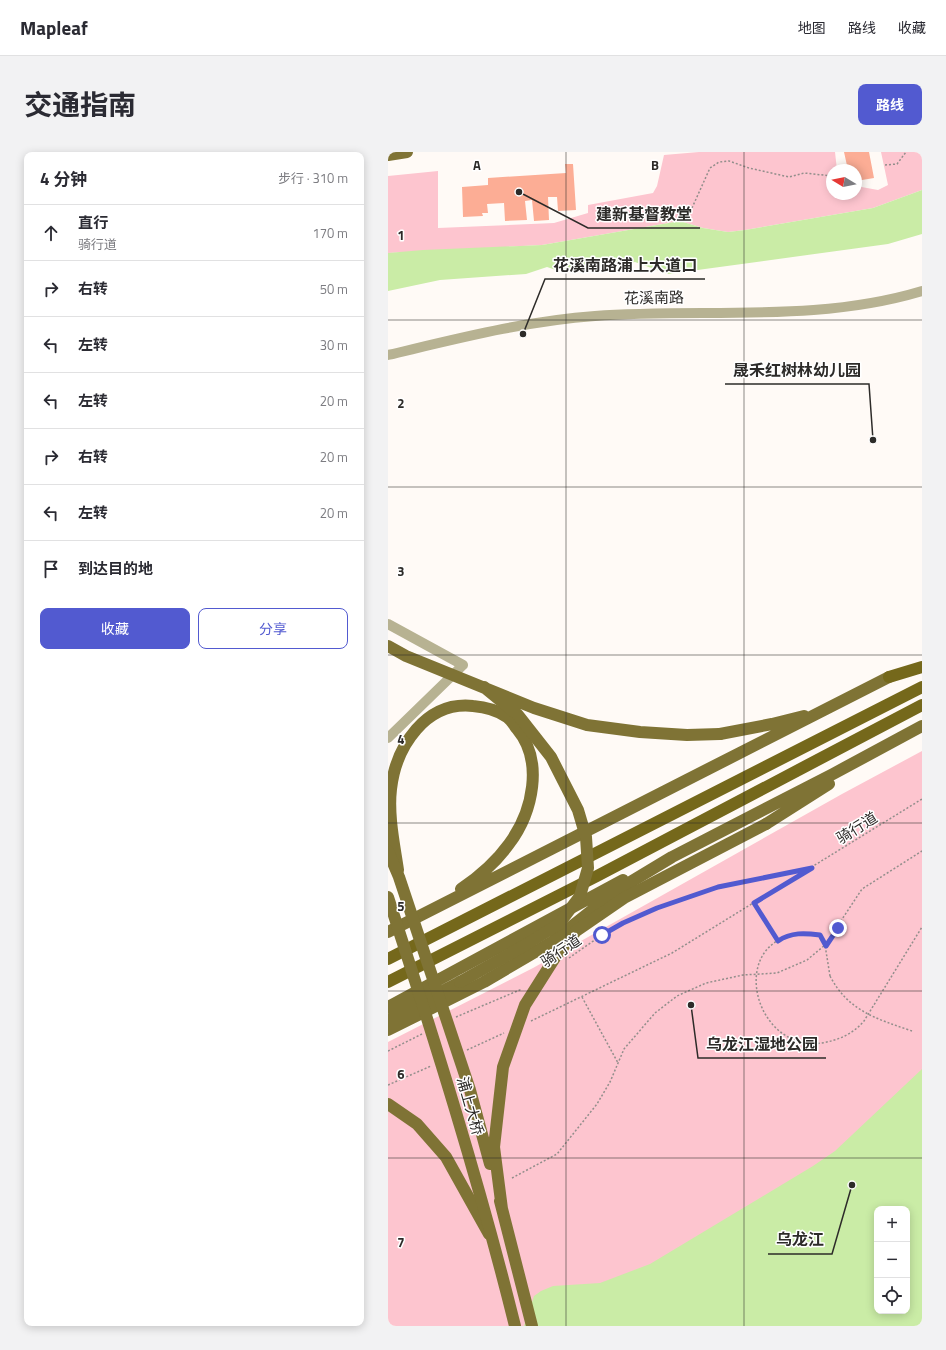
<!DOCTYPE html>
<html lang="zh">
<meta charset="utf-8">
<style>
:root{--surface:#fff;--page:#f2f2f3;--text:#2b2b33;--muted:#7c7c81;--line:#e1e1e2;--accent:#525ad0}
body{margin:0;font-family:"Titillium Web","Noto Sans SC",sans-serif;background:var(--page);color:var(--text)}
.controls{position:absolute;right:12px;bottom:12px;display:grid;overflow:hidden;border-radius:8px;box-shadow:0 2px 10px #0003}
.controls button{width:36px;height:36px;display:grid;place-items:center;padding:0;border:0;border-bottom:1px solid var(--line);background:var(--surface);color:var(--text);font:20px sans-serif}
.compass{position:absolute;left:438px;top:12px;width:36px;height:36px;border-radius:50%;background:var(--surface);box-shadow:0 2px 10px #0003;rotate:280deg}
.stop{position:absolute;width:12px;height:12px;margin:-9px;border:3px solid #525ad0;border-radius:50%;background:#fff}
.stop.end{background:#525ad0;border-color:#fff;box-shadow:0 1px 4px #0008}
.list{margin:0;padding:0;list-style:none}
h2{display:flex;justify-content:space-between;align-items:center;height:52px;margin:0;padding:0 16px;font-size:17px}
h2 small{font-size:13px;font-weight:400;color:var(--muted)}
.list li{display:grid;grid-template-columns:26px 1fr auto;gap:12px;align-items:center;box-sizing:border-box;height:56px;padding:0 16px;border-top:1px solid var(--line)}
.list b{display:block;font-size:15px;white-space:nowrap}
.list p{margin:0;font-size:13px;white-space:nowrap;color:var(--muted)}
.list em{font-size:13px;font-style:normal;color:var(--muted)}
.actions{display:flex;gap:8px;padding:12px 16px}
.actions a{flex:1;padding:9px 0;border:1px solid var(--accent);border-radius:8px;text-align:center;font-size:14px;color:var(--accent)}
.actions .main{background:var(--accent);color:#fff}
.icon{flex:none;width:22px;height:22px;fill:none;stroke:currentColor;stroke-width:2;stroke-linecap:round;stroke-linejoin:round}
.map{position:relative;flex:none;width:534px;height:1174px;overflow:hidden;border-radius:8px}
header{display:flex;align-items:center;gap:24px;box-sizing:border-box;height:56px;padding:0 20px;background:var(--surface);border-bottom:1px solid var(--line)}
header strong{font-size:19px}
nav{display:flex;gap:22px;margin-inline-start:auto;font-size:14px}
.intro{display:flex;align-items:center;justify-content:space-between;box-sizing:border-box;height:96px;padding:0 24px}
h1{margin:0;font-size:28px}
.button{padding:10px 18px;border-radius:8px;background:var(--accent);color:#fff;font-size:14px;font-weight:700}
main{display:flex;gap:24px;padding:0 24px}
aside{flex:1;background:var(--surface);border-radius:8px;box-shadow:0 2px 10px #0003}
.map>svg:first-child{display:block}
</style>
<header>
<strong>Mapleaf</strong>
<nav><a>地图</a><a>路线</a><a>收藏</a></nav>
</header>
<div class="intro"><h1>交通指南</h1><a class="button">路线</a></div>
<main>
<aside>
<h2>4 分钟<small>步行 · 310 m</small></h2>
<ul class="list">
<li><svg class="icon" aria-label="ahead" viewBox="0 0 24 24"><path d="M12 20V5M6 11l6-6 6 6"/></svg><div><b>直行</b><p>骑行道</p></div><em>170 m</em></li>
<li><svg class="icon" aria-label="right" viewBox="0 0 24 24"><path d="M7 20v-9h11M14 6l5 5-5 5"/></svg><div><b>右转</b></div><em>50 m</em></li>
<li><svg class="icon" aria-label="left" viewBox="0 0 24 24"><path d="M17 20v-9H6M10 6l-5 5 5 5"/></svg><div><b>左转</b></div><em>30 m</em></li>
<li><svg class="icon" aria-label="left" viewBox="0 0 24 24"><path d="M17 20v-9H6M10 6l-5 5 5 5"/></svg><div><b>左转</b></div><em>20 m</em></li>
<li><svg class="icon" aria-label="right" viewBox="0 0 24 24"><path d="M7 20v-9h11M14 6l5 5-5 5"/></svg><div><b>右转</b></div><em>20 m</em></li>
<li><svg class="icon" aria-label="left" viewBox="0 0 24 24"><path d="M17 20v-9H6M10 6l-5 5 5 5"/></svg><div><b>左转</b></div><em>20 m</em></li>
<li><svg class="icon" aria-label="arrive" viewBox="0 0 24 24"><path d="M6 21V4h12l-3 4 3 4H6"/></svg><div><b>到达目的地</b></div></li>
</ul>
<div class="actions"><a class="main">收藏</a><a>分享</a></div>
</aside>
<div class="map">
<svg width="534" height="1174" viewBox="0 0 534 1174">
<rect width="100%" height="100%" fill="#fffaf6"/>
<!-- green -->
<path fill="#fdc5cf" d="M 311,0 L 447,0 L 449,18 L 444,18 L 444,42 L 468,42 L 468,34 L 490,38 L 500,33 L 493,0 L 534,0 L 534,38 L 485,56 L 357,78 L 340,80 L 315,76 L 292,69 L 154,93 L 0,101 L 0,24 L 50,19 L 50,76 L 166,71 L 200,61 L 200,53 L 265,41 L 269,34 L 276,3 Z
M 534,599 L 534,940 L 453,1016 L 146,1174 L 0,1174 L 0,890 L 145,816 L 454,642 Z"/>
<!-- water -->
<path fill="#caeca6" fill-rule="evenodd" d="M 534,38 L 534,82 L 500,92 L 280,122 L 247,110 L 174,120 L 159,115 L 138,122 L 52,128 L 0,139 L 0,101 L 35,98 L 154,93 L 292,69 L 315,76 L 340,80 L 357,78 L 485,56 Z
M 534,917 L 534,1174 L 136,1174 L 146,1144 L 153,1139 L 165,1134 L 212,1131 L 262,1112 L 425,1014 L 447,999 ZM 489,1057 L 519,1057 L 519,1159 L 489,1159 Z"/>
<!-- building -->
<path fill="#fcad95" d="M 456,0 L 481,0 L 486,26 L 468,29 L 468,18 L 460,18 Z
M 177,12 L 185,12 L 188,58 L 170,59 L 169,45 L 160,45 L 161,68 L 146,69 L 144,48 L 137,49 L 139,68 L 117,69 L 116,51 L 99,52 L 100,61 L 94,61 L 95,64 L 75,65 L 74,35 L 100,33 L 100,26 L 178,21 Z"/>
<g fill="none" stroke-linecap="round" stroke-linejoin="round">
<!-- path -->
<path stroke="#928e8b" stroke-width="1.5" stroke-dasharray="2 2" stroke-linecap="butt" d="M 497,13 L 509,12 L 518,0
M 299,67 L 322,16 L 331,10 L 341,9 L 361,16 L 401,25 L 416,21 L 444,24
M 366,751 L 390,789
M 181,806 C 198,794 216,781 235,771 C 293,741 358,729 422,717
M 442,824 L 437,793 L 432,783 C 335,769 359,901 434,891 C 451,888 465,882 476,869 L 534,775
M 194,845 L 230,911
M 68,865 L 134,837
M 143,869 L 284,801 L 534,647
M 79,898 L 116,881
M 0,899 L 34,882
M 0,933 L 43,914
M 124,1026 L 169,1002 L 209,952 L 222,930 L 236,897 L 267,861 L 289,844 L 318,831 L 355,823 L 389,821 L 419,808 L 437,793 L 474,737 L 534,699"/>
<!-- tertiary -->
<path stroke="#b7b292" stroke-width="10" d="M 0,203 C 68,187 137,169 207,164 C 316,156 428,171 534,139
M 0,472 L 75,513 L 0,586"/>
<!-- primary -->
<path stroke="#7f7335" stroke-width="12" d="M 0,3 L 19,0
M 332,582 L 384,572 L 416,564
M 378,672 L 441,632
M 10,718 C 6,691 0,663 3,637 C 8,594 38,549 85,554 C 97,555 109,558 119,565 C 123,568 126,573 129,577 C 156,609 145,660 121,692 C 108,710 92,724 73,737
M 0,780 L 501,525
M 0,855 L 235,728
M 0,868 L 72,830
M 0,878 L 96,830 L 164,790 L 231,737 L 284,705 L 445,622 L 534,574
M 0,952 L 29,972 L 58,1005 L 101,1082"/>
<!-- trunk -->
<path stroke="#75681b" stroke-width="12" d="M 501,525 L 534,515
M 0,807 L 534,535
M 0,830 L 209,724 L 534,553"/>
<!-- path-bridge -->
<path stroke="#928e8b" stroke-width="1.5" stroke-dasharray="2 2" stroke-linecap="butt" d="M 442,824 C 460,859 489,867 524,879"/>
<!-- primary-bridge -->
<path stroke="#7f7335" stroke-width="12" d="M 0,494 L 18,504 L 146,556 L 199,573 L 252,580 L 299,583 L 332,582
M 0,699 L 11,725 L 82,938 L 102,1012
M 0,745 C 46,886 91,1029 127,1174
M 72,830 L 134,795 L 171,772 L 192,744 L 200,716 L 198,685 L 190,658 L 163,605 L 130,563 L 96,535
M 112,1049 L 144,1174
M 114,1057 L 106,995 L 115,915 L 137,853 L 168,804 L 188,779 L 236,746 L 378,672"/>
</g>
<g fill="none" stroke-linecap="round" stroke-linejoin="round">
<!-- route -->
<path stroke="#525ad0" stroke-width="5" d="M 214,783 L 235,771 L 269,756 L 330,735 L 424,716 L 366,751 L 390,789 C 403,780 417,781 432,783 L 438,794 L 450,776"/>
</g>
<!-- grid -->
<path fill="none" stroke="#2d2b29" stroke-width="1" stroke-opacity="0.55" d="M 178,0 L 178,1174M 356,0 L 356,1174M 0,168 L 534,168M 0,335 L 534,335M 0,503 L 534,503M 0,671 L 534,671M 0,839 L 534,839M 0,1006 L 534,1006"/>
<g text-anchor="middle" stroke-width="3" stroke-linejoin="round" paint-order="stroke">
<!-- street labels -->
<g font-size="15" fill="#2d2b29" stroke="#fff">
<text transform="translate(266 146) rotate(-1)" y="5">花溪南路</text>
<text transform="translate(469 676) rotate(-32)" y="5">骑行道</text>
<text transform="translate(173 799) rotate(-34)" y="5">骑行道</text>
<text transform="translate(82 954) rotate(74)" y="5">浦上大桥</text>
</g>
</g>
<g font-size="13" text-anchor="middle" font-weight="bold" fill="#2d2b29" stroke="#fff" stroke-width="3" stroke-linejoin="round" paint-order="stroke">
<text x="89" y="18">A</text>
<text x="267" y="18">B</text>
<text x="13" y="88">1</text>
<text x="13" y="256">2</text>
<text x="13" y="424">3</text>
<text x="13" y="592">4</text>
<text x="13" y="759">5</text>
<text x="13" y="927">6</text>
<text x="13" y="1095">7</text>
</g>
<!-- callouts -->
<path fill="none" stroke="#2d2b29" stroke-width="1.5" d="M131 40L200 76H312M135 182L157 127H317M485 288L481 232H337M303 853L310 906H438M464 1033L444 1102H380"/>
<g fill="#2d2b29" stroke="#fff" stroke-width="1.5">
<circle cx="131" cy="40" r="4"/>
<circle cx="135" cy="182" r="4"/>
<circle cx="485" cy="288" r="4"/>
<circle cx="303" cy="853" r="4"/>
<circle cx="464" cy="1033" r="4"/>
</g>
<g font-size="16" text-anchor="middle" font-weight="bold" fill="#2d2b29" stroke="#fff" stroke-width="3" stroke-linejoin="round" paint-order="stroke">
<text x="256" y="68">建新基督教堂</text>
<text x="237" y="119">花溪南路浦上大道口</text>
<text x="409" y="224">晟禾红树林幼儿园</text>
<text x="374" y="898">乌龙江湿地公园</text>
<text x="412" y="1093">乌龙江</text>
</g>
</svg>
<div class="controls">
<button>+</button>
<button>−</button>
<button><svg class="icon" aria-label="locate" viewBox="0 0 24 24"><circle cx="12" cy="12" r="6"/><path d="M12 2v4M12 18v4M2 12h4M18 12h4"/></svg></button>
</div>
<svg class="compass" viewBox="-18 -18 36 36"><path d="M0-13l5 13h-10z" fill="#e53935"/><path d="M0 13l5-13h-10z" fill="#7c7c81"/></svg>
<div class="stop" style="left:214px;top:783px"></div>
<div class="stop end" style="left:450px;top:776px"></div>
</div>
</main>
